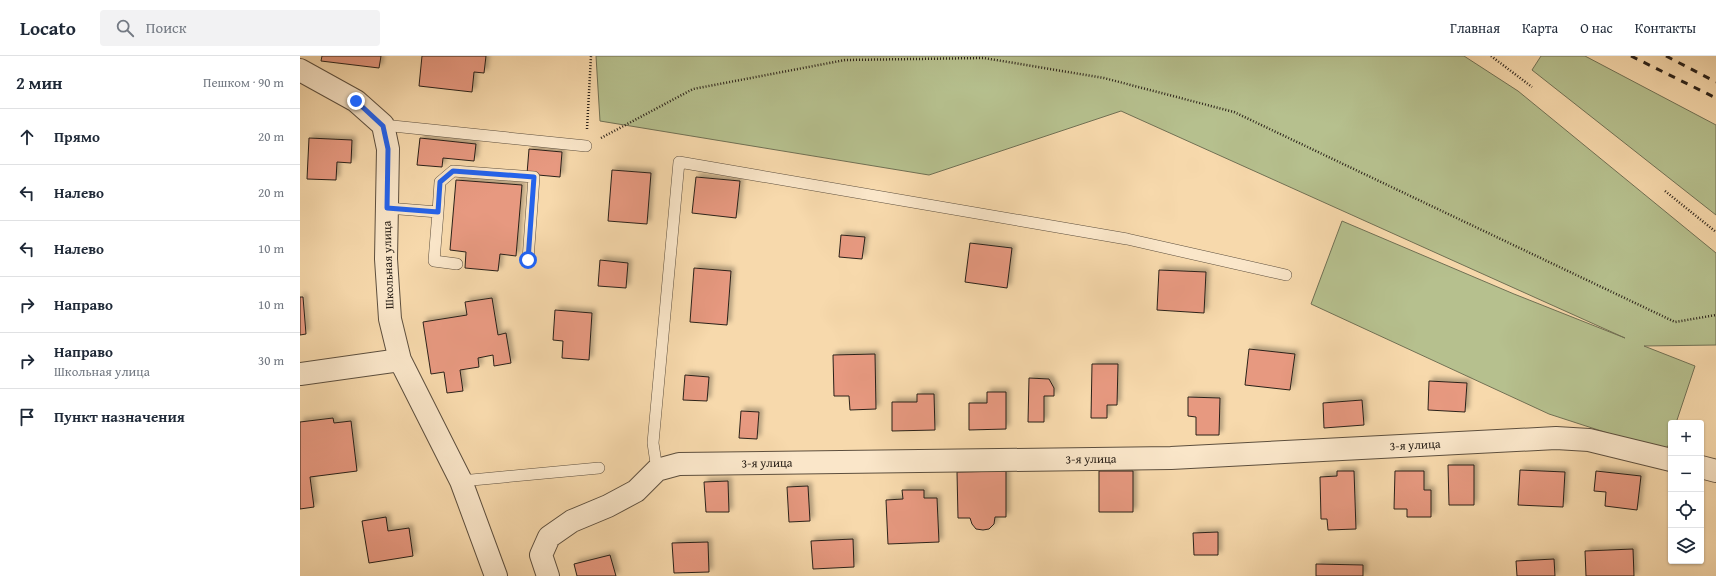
<!DOCTYPE html>
<html lang="ru">
<meta charset="utf-8">
<style>
:root{--surface:#fff;--page:#f2f2f3;--text:#1f2937;--muted:#747a83;--line:#e0e1e3}
body{margin:0;font-family:"Gentium Book Plus",serif;background:var(--page);color:var(--text)}
.controls{position:absolute;right:12px;bottom:12px;display:grid;overflow:hidden;border-radius:4px;box-shadow:0 1px 3px #0004}
.controls button{width:36px;height:36px;display:grid;place-items:center;padding:0;border:0;border-bottom:1px solid var(--line);background:var(--surface);color:var(--text);font:20px sans-serif}
.stop{position:absolute;width:12px;height:12px;margin:-9px;border:3px solid #2563eb;border-radius:50%;background:#fff}
.stop.end{background:#2563eb;border-color:#fff;box-shadow:0 1px 4px #0008}
.list{margin:0;padding:0;list-style:none}
h2{display:flex;justify-content:space-between;align-items:center;height:52px;margin:0;padding:0 16px;font-size:17px}
h2 small{font-size:13px;font-weight:400;color:var(--muted)}
.list li{display:grid;grid-template-columns:26px 1fr auto;gap:12px;align-items:center;box-sizing:border-box;height:56px;padding:0 16px;border-top:1px solid var(--line)}
.list b{display:block;font-size:15px;white-space:nowrap}
.list p{margin:0;font-size:13px;white-space:nowrap;color:var(--muted)}
.list em{font-size:13px;font-style:normal;color:var(--muted)}
.icon{flex:none;width:22px;height:22px;fill:none;stroke:currentColor;stroke-width:2;stroke-linecap:round;stroke-linejoin:round}
.map{position:relative;flex:none;width:1416px;height:520px;overflow:hidden}
header{display:flex;align-items:center;gap:24px;box-sizing:border-box;height:56px;padding:0 20px;background:var(--surface);border-bottom:1px solid var(--line)}
header strong{font-size:19px}
nav{display:flex;gap:22px;margin-inline-start:auto;font-size:14px}
.search{width:280px;height:36px;background:var(--page);display:flex;align-items:center;gap:10px;box-sizing:border-box;padding:0 14px;border-radius:4px;color:var(--muted);font-size:15px}
main{display:flex}
aside{flex:1;background:var(--surface)}
.map>svg:first-child{display:block}
</style>
<header>
<strong>Locato</strong>
<div class="search"><svg class="icon" aria-label="search" viewBox="0 0 24 24"><circle cx="10" cy="10" r="6"/><path d="M15 15l6 6"/></svg>Поиск</div>
<nav><a>Главная</a><a>Карта</a><a>О нас</a><a>Контакты</a></nav>
</header>
<main>
<aside>
<h2>2 мин<small>Пешком · 90 m</small></h2>
<ul class="list">
<li><svg class="icon" aria-label="ahead" viewBox="0 0 24 24"><path d="M12 20V5M6 11l6-6 6 6"/></svg><div><b>Прямо</b></div><em>20 m</em></li>
<li><svg class="icon" aria-label="left" viewBox="0 0 24 24"><path d="M17 20v-9H6M10 6l-5 5 5 5"/></svg><div><b>Налево</b></div><em>20 m</em></li>
<li><svg class="icon" aria-label="left" viewBox="0 0 24 24"><path d="M17 20v-9H6M10 6l-5 5 5 5"/></svg><div><b>Налево</b></div><em>10 m</em></li>
<li><svg class="icon" aria-label="right" viewBox="0 0 24 24"><path d="M7 20v-9h11M14 6l5 5-5 5"/></svg><div><b>Направо</b></div><em>10 m</em></li>
<li><svg class="icon" aria-label="right" viewBox="0 0 24 24"><path d="M7 20v-9h11M14 6l5 5-5 5"/></svg><div><b>Направо</b><p>Школьная улица</p></div><em>30 m</em></li>
<li><svg class="icon" aria-label="arrive" viewBox="0 0 24 24"><path d="M6 21V4h12l-3 4 3 4H6"/></svg><div><b>Пункт назначения</b></div></li>
</ul>
</aside>
<div class="map">
<svg width="1416" height="520" viewBox="0 0 1416 520">
<defs>
<filter id="shadow"><feDropShadow dx="3.5" dy="-3.5" stdDeviation="2" flood-color="#0004"/></filter>
</defs>
<rect width="100%" height="100%" fill="#f7d9ac"/>
<filter id="stains"><feTurbulence type="fractalNoise" baseFrequency=".005" numOctaves="4"/><feColorMatrix values="0 0 0 0 .2 0 0 0 0 .09 0 0 0 0 .02 0 0 0 .5 -.17"/></filter>
<radialGradient id="worn" r=".72"><stop offset=".6" stop-color="#630" stop-opacity="0"/><stop offset="1" stop-color="#630" stop-opacity=".3"/></radialGradient>
<!-- green -->
<path fill="#b6c08e" stroke="#707054" d="M 296,0 L 1164,0 L 1218,35 L 1416,197 L 1416,289 L 1344,290 L 1395,310 L 1376,367 L 1371,367 L 1371,381 L 1366,396 L 1249,358 L 1011,248 L 1042,165 L 1214,238 L 1325,282 L 821,55 L 629,119 L 300,65 Z
M 1241,0 L 1285,0 L 1416,69 L 1416,159 L 1232,14 Z"/>
<!-- building -->
<path fill="#e79980" stroke="#2a2119" filter="url(#shadow)" d="M 22,0 L 81,0 L 79,12 L 21,5 Z
M 122,0 L 186,0 L 184,17 L 174,16 L 172,36 L 119,30 Z
M 9,82 L 52,84 L 51,107 L 37,106 L 36,124 L 7,123 Z
M 120,82 L 176,88 L 174,105 L 143,102 L 142,111 L 117,109 Z
M 229,93 L 262,96 L 260,121 L 227,118 Z
M 312,114 L 351,117 L 347,168 L 308,165 Z
M 396,121 L 440,125 L 436,162 L 392,157 Z
M 156,124 L 222,129 L 216,200 L 200,198 L 198,215 L 165,212 L 166,196 L 150,194 Z
M 541,179 L 565,181 L 562,203 L 539,201 Z
M 670,187 L 712,192 L 707,232 L 665,226 Z
M 300,204 L 328,207 L 326,232 L 298,230 Z
M 394,212 L 431,215 L 427,269 L 390,266 Z
M 859,214 L 906,216 L 904,257 L 857,254 Z
M 0,241 L 3,241 L 6,278 L 0,279 Z
M 192,242 L 198,279 L 206,277 L 211,307 L 194,310 L 193,299 L 178,302 L 179,311 L 160,314 L 163,335 L 147,337 L 144,316 L 131,318 L 123,266 L 167,259 L 165,246 Z
M 255,254 L 292,257 L 289,304 L 262,302 L 263,285 L 253,284 Z
M 949,293 L 995,298 L 990,334 L 945,329 Z
M 575,298 L 576,353 L 550,354 L 549,340 L 534,340 L 533,299 Z
M 792,308 L 818,308 L 817,349 L 807,349 L 807,362 L 791,362 Z
M 385,319 L 409,321 L 407,345 L 383,344 Z
M 729,322 L 749,323 L 754,332 L 754,340 L 744,340 L 744,366 L 728,366 Z
M 1129,325 L 1167,327 L 1165,356 L 1128,354 Z
M 687,336 L 706,336 L 706,373 L 669,374 L 669,347 L 687,347 Z
M 617,338 L 634,338 L 635,374 L 592,375 L 592,346 L 617,346 Z
M 888,341 L 920,342 L 919,379 L 896,379 L 896,361 L 888,360 Z
M 1062,344 L 1064,369 L 1024,372 L 1023,347 Z
M 441,355 L 459,356 L 457,383 L 439,382 Z
M 33,362 L 34,367 L 51,365 L 57,415 L 10,421 L 14,451 L 0,453 L 0,366 Z
M 1148,409 L 1174,409 L 1174,449 L 1149,449 Z
M 1220,414 L 1265,416 L 1263,451 L 1218,449 Z
M 706,415 L 706,461 L 695,461 L 694,468 L 689,473 L 683,474 L 676,473 L 672,468 L 670,462 L 658,462 L 657,416 Z
M 799,415 L 833,415 L 833,456 L 799,456 Z
M 1037,415 L 1054,415 L 1056,473 L 1028,474 L 1027,463 L 1021,463 L 1020,421 L 1037,420 Z
M 1095,415 L 1124,415 L 1124,434 L 1131,434 L 1131,461 L 1107,461 L 1107,453 L 1094,453 Z
M 1296,415 L 1341,420 L 1337,454 L 1305,450 L 1306,436 L 1294,435 Z
M 428,425 L 429,456 L 406,456 L 404,426 Z
M 508,430 L 510,465 L 489,466 L 487,431 Z
M 602,434 L 624,434 L 624,442 L 637,442 L 639,486 L 588,488 L 586,444 L 603,443 Z
M 86,461 L 88,475 L 109,472 L 113,500 L 69,507 L 62,465 Z
M 918,476 L 918,499 L 894,499 L 893,477 Z
M 553,483 L 554,511 L 513,513 L 511,485 Z
M 408,486 L 409,516 L 374,517 L 372,487 Z
M 1333,493 L 1334,520 L 1286,520 L 1285,495 Z
M 310,499 L 316,520 L 277,520 L 274,508 Z
M 1254,503 L 1255,520 L 1217,520 L 1216,505 Z
M 1016,508 L 1063,509 L 1063,520 L 1016,520 Z"/>
<g fill="none" stroke-linecap="round" stroke-linejoin="round">
<!-- service casing -->
<g stroke="#5d4f3e" stroke-width="12">
<path id="service" d="M 83,69 L 286,90
M 87,152 L 138,156 L 134,205 L 157,208
M 138,156 L 140,126 L 153,115 L 234,121 L 228,204
M 357,414 L 353,387 L 379,106 L 827,183 L 986,219
M 161,425 L 299,412"/>
</g>
<!-- minor casing -->
<g stroke="#5d4f3e" stroke-width="24">
<path id="minor" d="M 0,14 L 56,45 L 83,69 L 88,93 L 86,203 L 90,263 L 100,304 L 161,425 L 196,520
M 0,318 L 100,304
M 1401,411 L 1416,415
M 248,520 L 241,499 L 249,481 L 272,465 L 308,450 L 336,435 L 357,414 L 379,408 L 871,402 L 1256,382 L 1289,384 L 1371,404"/>
</g>
<!-- path -->
<path stroke="#2a2119" stroke-width="2.5" stroke-dasharray="1 2" stroke-linecap="butt" d="M 1191,0 L 1232,31
M 287,73 L 291,0
M 301,82 L 393,33 L 545,4 L 684,2 L 804,22 L 934,56 L 1375,266 L 1416,259
M 1365,135 L 1416,176"/>
<!-- service -->
<use href="#service" stroke="#fae6c9" stroke-width="11"/>
<!-- minor -->
<use href="#minor" stroke="#fae6c9" stroke-width="22"/>
<!-- rail -->
<path stroke="#2a2119" stroke-width="3" stroke-dasharray="7 7" stroke-linecap="butt" d="M 1331,0 L 1416,42
M 1366,0 L 1416,26"/>
</g>
<g fill="none" stroke-linecap="round" stroke-linejoin="round">
<!-- route -->
<path stroke="#2563eb" stroke-width="5" d="M 56,45 L 83,70 L 88,93 L 87,152 L 138,156 L 140,126 L 153,115 L 234,121 L 228,204"/>
</g>
<g text-anchor="middle" stroke-width="4" stroke-linejoin="round" paint-order="stroke">
<!-- street labels -->
<g font-size="12" fill="#2a2119" stroke="#fae6c9">
<text transform="translate(88 209) rotate(-92)" y="4">Школьная улица</text>
<text transform="translate(1115 389) rotate(-3)" y="4">3-я улица</text>
<text transform="translate(791 403) rotate(-1)" y="4">3-я улица</text>
<text transform="translate(467 407) rotate(-1)" y="4">3-я улица</text>
</g>
</g>
<rect width="100%" height="100%" filter="url(#stains)"/>
<rect width="100%" height="100%" fill="url(#worn)"/>
</svg>
<div class="controls">
<button>+</button>
<button>−</button>
<button><svg class="icon" aria-label="locate" viewBox="0 0 24 24"><circle cx="12" cy="12" r="6"/><path d="M12 2v4M12 18v4M2 12h4M18 12h4"/></svg></button>
<button><svg class="icon" aria-label="layers" viewBox="0 0 24 24"><path d="M12 4l9 5-9 5-9-5zM3 14l9 5 9-5"/></svg></button>
</div>
<div class="stop" style="left:228px;top:204px"></div>
<div class="stop end" style="left:56px;top:45px"></div>
</div>
</main>
